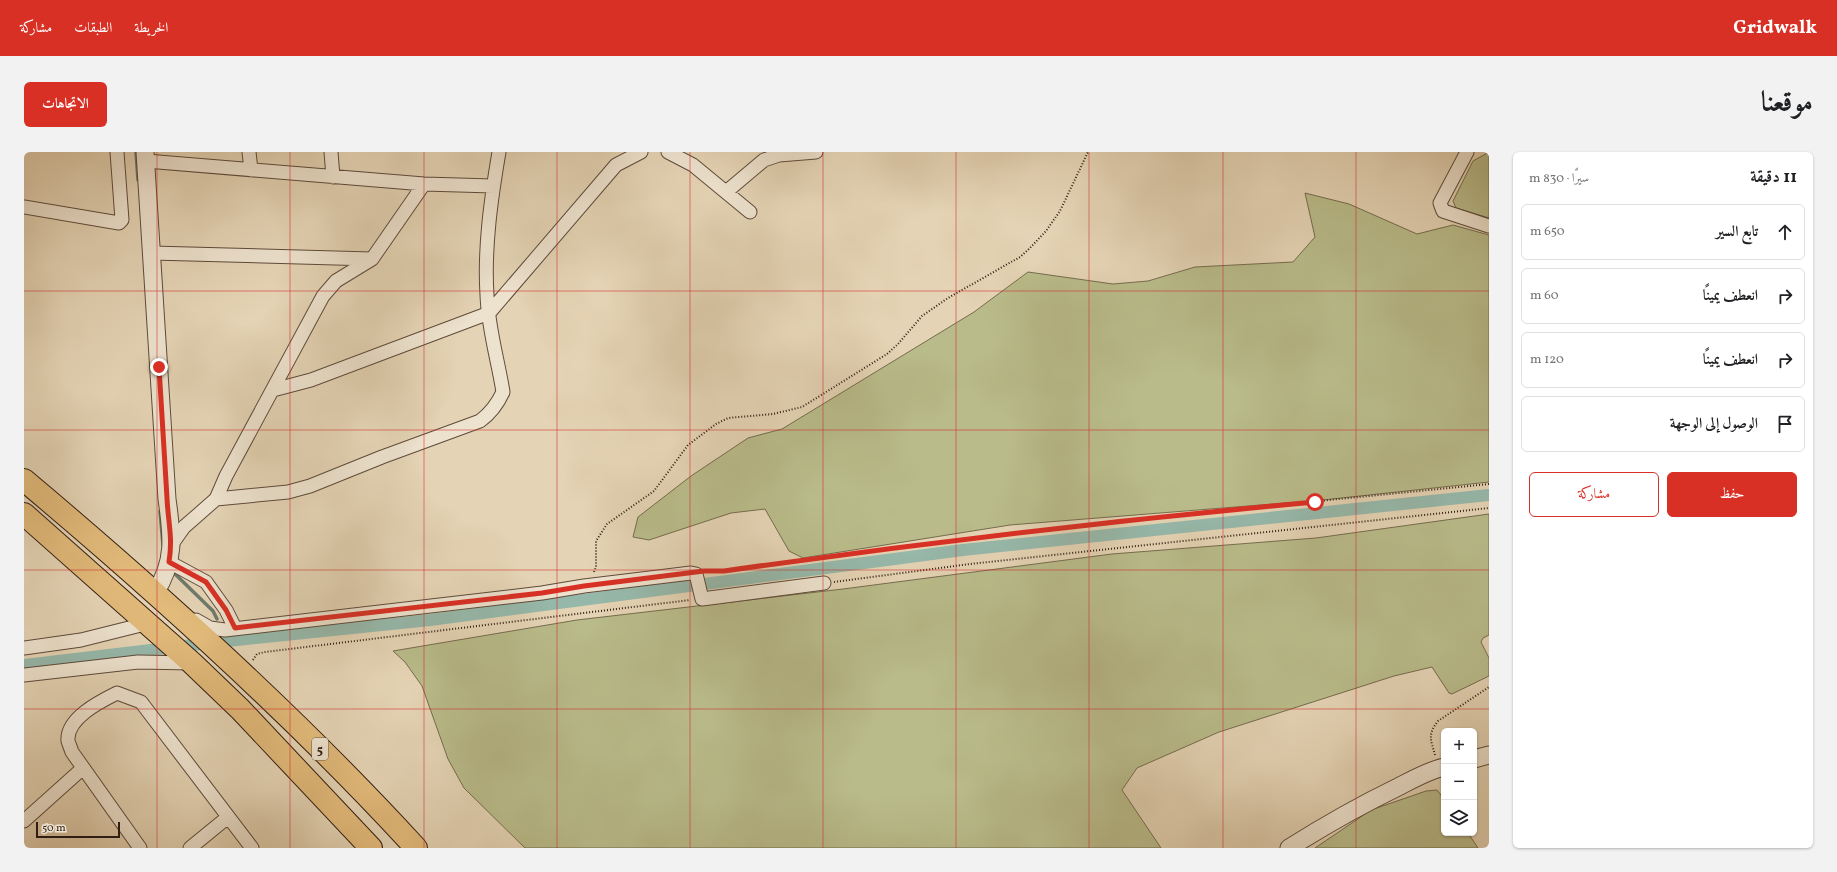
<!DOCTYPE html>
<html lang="ar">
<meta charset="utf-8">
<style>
:root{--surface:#fff;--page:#f2f2f2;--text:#202124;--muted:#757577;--line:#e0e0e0;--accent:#d93025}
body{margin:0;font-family:Vollkorn,Amiri,serif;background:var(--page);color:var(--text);direction:rtl}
.controls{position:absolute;right:12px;bottom:12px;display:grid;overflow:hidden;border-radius:6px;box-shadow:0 1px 3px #0004}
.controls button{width:36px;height:36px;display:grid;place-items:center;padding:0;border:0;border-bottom:1px solid var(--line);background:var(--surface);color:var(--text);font:20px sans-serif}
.scale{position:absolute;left:12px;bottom:10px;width:84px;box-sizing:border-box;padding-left:4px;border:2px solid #311e13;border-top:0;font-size:11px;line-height:14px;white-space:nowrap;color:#311e13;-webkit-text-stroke:3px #ede2ce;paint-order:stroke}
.stop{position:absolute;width:12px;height:12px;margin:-9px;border:3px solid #d93025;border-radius:50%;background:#fff}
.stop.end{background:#d93025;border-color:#fff;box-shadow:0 1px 4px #0008}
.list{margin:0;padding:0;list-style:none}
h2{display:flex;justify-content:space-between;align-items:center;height:52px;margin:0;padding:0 16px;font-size:17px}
h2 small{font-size:13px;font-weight:400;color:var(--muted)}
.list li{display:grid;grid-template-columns:26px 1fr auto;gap:12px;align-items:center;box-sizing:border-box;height:56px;margin:0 8px 8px;padding:0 8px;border:1px solid var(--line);border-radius:6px}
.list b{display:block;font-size:15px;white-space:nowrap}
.list em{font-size:13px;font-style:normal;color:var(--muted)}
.actions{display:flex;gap:8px;padding:12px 16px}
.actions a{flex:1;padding:9px 0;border:1px solid var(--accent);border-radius:6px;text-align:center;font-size:14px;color:var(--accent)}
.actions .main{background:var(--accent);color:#fff}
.icon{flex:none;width:22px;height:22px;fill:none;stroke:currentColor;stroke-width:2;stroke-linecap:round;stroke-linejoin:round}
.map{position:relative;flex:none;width:1465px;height:696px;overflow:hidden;direction:ltr;border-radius:6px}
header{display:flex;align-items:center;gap:24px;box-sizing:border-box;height:56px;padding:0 20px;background:var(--accent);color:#fff}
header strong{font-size:19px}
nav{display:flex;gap:22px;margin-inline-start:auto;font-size:14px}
.intro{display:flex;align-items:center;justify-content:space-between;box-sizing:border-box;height:96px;padding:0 24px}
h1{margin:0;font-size:28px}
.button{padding:10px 18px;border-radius:6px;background:var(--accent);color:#fff;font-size:14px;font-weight:700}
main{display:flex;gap:24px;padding:0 24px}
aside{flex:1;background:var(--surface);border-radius:6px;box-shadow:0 1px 3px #0004}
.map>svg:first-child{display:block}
</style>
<header>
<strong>Gridwalk</strong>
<nav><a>الخريطة</a><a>الطبقات</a><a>مشاركة</a></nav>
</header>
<div class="intro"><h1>موقعنا</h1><a class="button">الاتجاهات</a></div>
<main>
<aside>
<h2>11 دقيقة<small>سيرًا · 830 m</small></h2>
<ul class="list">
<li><svg class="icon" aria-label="ahead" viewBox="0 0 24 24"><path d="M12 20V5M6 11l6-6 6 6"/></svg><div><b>تابع السير</b></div><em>650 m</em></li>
<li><svg class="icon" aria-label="right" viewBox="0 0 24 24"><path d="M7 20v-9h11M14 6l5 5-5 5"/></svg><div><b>انعطف يمينًا</b></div><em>60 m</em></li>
<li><svg class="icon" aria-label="right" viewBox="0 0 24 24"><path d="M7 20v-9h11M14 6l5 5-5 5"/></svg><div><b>انعطف يمينًا</b></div><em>120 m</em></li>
<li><svg class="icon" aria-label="arrive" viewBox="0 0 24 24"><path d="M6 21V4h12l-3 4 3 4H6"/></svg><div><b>الوصول إلى الوجهة</b></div></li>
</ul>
<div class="actions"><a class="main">حفظ</a><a>مشاركة</a></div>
</aside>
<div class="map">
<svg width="1465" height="696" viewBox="0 0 1465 696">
<rect width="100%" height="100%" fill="#e4d3b4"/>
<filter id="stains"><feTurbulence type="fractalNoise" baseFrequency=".005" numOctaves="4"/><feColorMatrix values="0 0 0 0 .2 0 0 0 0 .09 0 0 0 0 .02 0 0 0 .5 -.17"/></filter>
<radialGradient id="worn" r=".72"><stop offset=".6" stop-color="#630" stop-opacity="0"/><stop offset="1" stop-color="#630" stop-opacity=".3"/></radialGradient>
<!-- green -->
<path fill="#b9bb8a" stroke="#756c4e" d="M 1465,0 L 1465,66 L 1432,56 L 1429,49 L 1449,9 Z
M 1281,41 L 1325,52 L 1393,82 L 1429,73 L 1465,83 L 1465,330 L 1299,348 L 986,373 L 779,406 L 765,399 L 741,357 L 707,361 L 625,388 L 609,385 L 614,365 L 667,324 L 724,286 L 758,277 L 950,160 L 1004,120 L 1089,132 L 1124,129 L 1171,115 L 1269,110 L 1291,85 Z
M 1465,362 L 1465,483 L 1459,486 L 1457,490 L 1465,506 L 1465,524 L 1428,542 L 1425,541 L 1408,515 L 1370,524 L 1195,580 L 1113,616 L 1098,638 L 1137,696 L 501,696 L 440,636 L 424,607 L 398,534 L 381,510 L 369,499 L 553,468 L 819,437 L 1088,402 L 1292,386 Z
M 1413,638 L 1420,647 L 1420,681 L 1444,681 L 1454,696 L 1291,696 L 1347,658 L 1402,639 Z"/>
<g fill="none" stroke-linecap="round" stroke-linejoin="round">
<!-- stream -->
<path stroke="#6e7a6e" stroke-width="3.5" d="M 112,0 L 114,28
M 136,359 L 139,393
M 148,419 L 189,459 L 193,467"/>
<!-- canal -->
<path stroke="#96b8aa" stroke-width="12" d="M 0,513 L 194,490 L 406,468 L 939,398 L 1465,343"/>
<!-- minor casing -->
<g stroke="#5e4b3b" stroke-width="15">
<path id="minor" d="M 225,0 L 227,18
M 307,0 L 309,25
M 644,0 L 669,13 L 726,60
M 1443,0 L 1416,51 L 1419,59 L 1465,74
M 122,9 L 400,32 L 469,34
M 702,40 L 740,8 L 755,3 L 792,0
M 0,55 L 95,71 L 98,68 L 93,0
M 128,101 L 348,107
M 249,238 L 287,228 L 465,161 L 592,13 L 617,0
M 192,347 L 264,340 L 286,334 L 358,305 L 456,269 C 467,261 473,253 479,240 C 474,208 464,176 463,143 C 460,96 467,47 475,0
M 148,392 L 160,375 L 192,347 L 202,324 L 299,144 L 312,129 L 348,107 L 400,32
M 145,410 L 182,430 L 202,458 L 211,476
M 172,468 L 186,476 L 201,478 L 518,441 L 560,434 L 667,421 L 672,422 L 678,447 L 800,431
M 0,496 L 57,488 L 125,471
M 0,523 L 114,510 L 167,511
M 0,669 L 59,616
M 116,696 L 48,600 C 47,597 45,592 44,589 C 42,566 77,549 93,541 L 117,550 L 228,696
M 166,696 L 204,665"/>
</g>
<!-- tertiary casing -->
<g stroke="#5e4b3b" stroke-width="19">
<path id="tertiary" d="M 121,0 L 143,347 C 148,383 152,409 131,441
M 1450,607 L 1465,603
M 1265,696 C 1300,674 1335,654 1372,636 C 1388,628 1403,619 1420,615"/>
</g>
<!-- trunk casing -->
<g stroke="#311e13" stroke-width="24">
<path id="trunk" d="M 0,328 C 137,443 271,564 392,696
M 0,362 L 168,511 L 216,557 L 347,696"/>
</g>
<!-- path -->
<path stroke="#311e13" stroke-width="2" stroke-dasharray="1 2" stroke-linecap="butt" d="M 683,419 L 700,419 L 888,393 L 1085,370 L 1465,332
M 570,420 L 572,415 L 572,389 L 583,372 L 630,339 L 664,293 L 692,272 L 704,266 L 749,262 L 778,255 L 863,202 L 874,192 L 898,164 L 924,146 L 996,105 L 1005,97 L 1022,79 L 1036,59 L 1064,0
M 810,430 L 946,412 L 1465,356
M 229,508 L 233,502 L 241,500 L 666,448
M 1411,603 C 1407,588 1403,583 1414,569 L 1465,535"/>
<!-- minor -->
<use href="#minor" stroke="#ede2ce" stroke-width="13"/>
<!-- tertiary -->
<use href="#tertiary" stroke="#ede2ce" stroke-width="17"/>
<!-- trunk -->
<use href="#trunk" stroke="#e2ba7a" stroke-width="22"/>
</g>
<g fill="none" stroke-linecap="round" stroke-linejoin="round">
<!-- route -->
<path stroke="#d93025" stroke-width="5" d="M 135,215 C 138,258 140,302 143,346 C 144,370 149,385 145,410 L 182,430 L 202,458 L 211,476 L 518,441 L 560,434 L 680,419 L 700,419 C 897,391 1094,368 1291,350"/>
</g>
<!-- grid -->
<path fill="none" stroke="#d62828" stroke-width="1" stroke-opacity="0.55" d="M 133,0 L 133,696M 266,0 L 266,696M 400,0 L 400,696M 533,0 L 533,696M 666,0 L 666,696M 799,0 L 799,696M 932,0 L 932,696M 1065,0 L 1065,696M 1199,0 L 1199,696M 1332,0 L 1332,696M 0,139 L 1465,139M 0,278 L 1465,278M 0,418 L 1465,418M 0,557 L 1465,557"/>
<g text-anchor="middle" stroke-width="3" stroke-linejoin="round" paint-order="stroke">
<!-- shield labels -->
<rect fill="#ede2ce" stroke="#69594b" stroke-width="1" x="288" y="586" width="16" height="22" rx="3"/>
<g font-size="13" font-weight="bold" fill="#311e13">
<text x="296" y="602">5</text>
</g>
</g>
<rect width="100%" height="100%" filter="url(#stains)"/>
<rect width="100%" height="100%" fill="url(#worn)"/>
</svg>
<div class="controls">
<button>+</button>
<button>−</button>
<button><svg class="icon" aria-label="layers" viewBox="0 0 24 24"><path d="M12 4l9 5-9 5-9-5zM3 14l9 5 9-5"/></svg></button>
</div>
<div class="scale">50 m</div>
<div class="stop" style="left:1291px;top:350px"></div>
<div class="stop end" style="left:135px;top:215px"></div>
</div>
</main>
